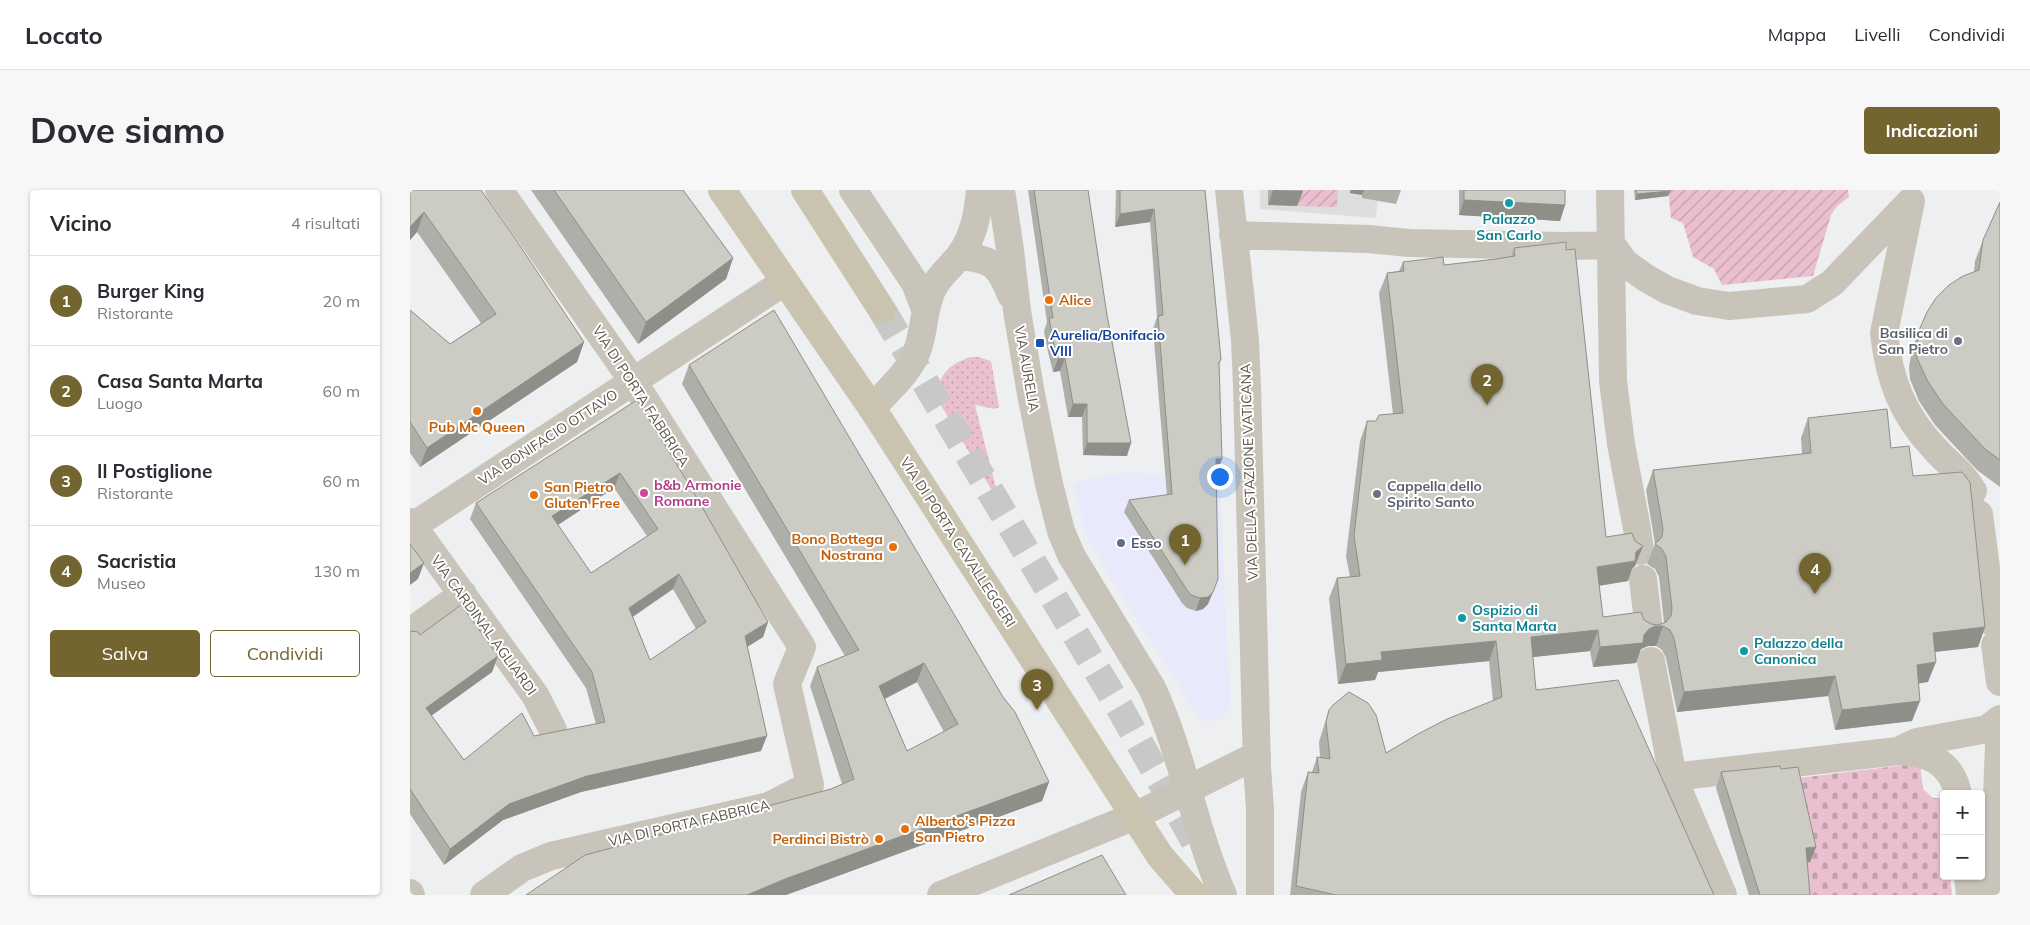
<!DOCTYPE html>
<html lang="it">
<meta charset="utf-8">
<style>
:root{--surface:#fff;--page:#f7f7f7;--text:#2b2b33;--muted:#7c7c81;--line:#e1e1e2;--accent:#73652f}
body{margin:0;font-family:Mulish,sans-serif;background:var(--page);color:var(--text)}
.controls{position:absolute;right:15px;bottom:15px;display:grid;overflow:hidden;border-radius:5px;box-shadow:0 1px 4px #0004}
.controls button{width:45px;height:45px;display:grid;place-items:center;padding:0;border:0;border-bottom:1px solid var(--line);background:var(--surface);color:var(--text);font:25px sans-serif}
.you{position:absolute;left:809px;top:286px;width:18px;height:18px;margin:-12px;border:4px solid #fff;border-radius:50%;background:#1a73e8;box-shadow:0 0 0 8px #1a73e833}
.badge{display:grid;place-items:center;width:32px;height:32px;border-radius:50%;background:var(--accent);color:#fff;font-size:16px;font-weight:700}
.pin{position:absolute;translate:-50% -41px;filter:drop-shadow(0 1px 2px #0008)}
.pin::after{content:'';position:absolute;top:26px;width:18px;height:15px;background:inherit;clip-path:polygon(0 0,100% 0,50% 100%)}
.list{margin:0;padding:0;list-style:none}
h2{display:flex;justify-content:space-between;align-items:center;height:65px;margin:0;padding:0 20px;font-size:21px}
h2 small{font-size:16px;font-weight:400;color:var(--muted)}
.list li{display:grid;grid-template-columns:32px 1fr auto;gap:15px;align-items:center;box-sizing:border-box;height:90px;padding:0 20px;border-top:1px solid var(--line)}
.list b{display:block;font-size:19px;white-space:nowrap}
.list p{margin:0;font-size:16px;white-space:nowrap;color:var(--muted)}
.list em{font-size:16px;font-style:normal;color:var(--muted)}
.actions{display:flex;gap:10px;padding:15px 20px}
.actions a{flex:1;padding:11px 0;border:1px solid var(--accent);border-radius:5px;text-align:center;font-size:18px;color:var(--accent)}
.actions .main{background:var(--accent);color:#fff}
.map{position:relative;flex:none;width:1590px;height:705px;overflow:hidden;border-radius:5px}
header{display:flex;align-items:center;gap:30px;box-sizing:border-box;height:70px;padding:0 25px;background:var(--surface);border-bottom:1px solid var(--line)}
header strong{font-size:24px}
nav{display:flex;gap:28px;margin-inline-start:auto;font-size:18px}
.intro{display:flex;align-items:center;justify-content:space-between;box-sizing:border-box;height:120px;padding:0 30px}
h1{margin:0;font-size:35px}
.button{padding:12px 22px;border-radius:5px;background:var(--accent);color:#fff;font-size:18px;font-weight:700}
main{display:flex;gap:30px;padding:0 30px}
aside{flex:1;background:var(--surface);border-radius:5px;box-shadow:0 1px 4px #0004}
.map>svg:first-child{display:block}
</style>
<header>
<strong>Locato</strong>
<nav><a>Mappa</a><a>Livelli</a><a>Condividi</a></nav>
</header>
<div class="intro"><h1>Dove siamo</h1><a class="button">Indicazioni</a></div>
<main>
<aside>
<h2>Vicino<small>4 risultati</small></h2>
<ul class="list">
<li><span class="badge">1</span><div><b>Burger King</b><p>Ristorante</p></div><em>20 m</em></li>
<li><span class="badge">2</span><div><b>Casa Santa Marta</b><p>Luogo</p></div><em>60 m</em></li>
<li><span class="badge">3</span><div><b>Il Postiglione</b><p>Ristorante</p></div><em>60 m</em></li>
<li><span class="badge">4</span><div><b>Sacristia</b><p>Museo</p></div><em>130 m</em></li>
</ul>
<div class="actions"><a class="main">Salva</a><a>Condividi</a></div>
</aside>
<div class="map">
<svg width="1590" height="705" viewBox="0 0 1590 705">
<defs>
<pattern id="cemetery-stones" width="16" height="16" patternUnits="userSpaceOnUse" patternTransform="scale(1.25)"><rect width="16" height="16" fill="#eac0d0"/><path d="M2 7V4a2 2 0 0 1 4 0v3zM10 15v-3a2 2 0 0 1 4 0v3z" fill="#c19fab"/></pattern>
<pattern id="park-dots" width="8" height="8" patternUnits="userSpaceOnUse" patternTransform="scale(1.25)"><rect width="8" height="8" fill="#eac0d0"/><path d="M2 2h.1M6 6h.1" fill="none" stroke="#c19fab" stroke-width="1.8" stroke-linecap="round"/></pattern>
<pattern id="garden-furrows" width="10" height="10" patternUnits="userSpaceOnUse" patternTransform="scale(1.25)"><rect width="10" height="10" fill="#eac0d0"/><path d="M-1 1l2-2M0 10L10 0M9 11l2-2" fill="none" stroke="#c19fab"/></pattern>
</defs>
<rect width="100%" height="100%" fill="#edeff0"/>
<!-- commercial -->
<path fill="#e8e9fa" d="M 710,283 L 810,284 L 815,419 L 821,517 L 813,528 L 802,531 L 790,529 L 703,392 L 676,345 L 663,293 Z"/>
<!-- education -->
<path fill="#dddede" d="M 850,0 L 969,0 L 966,28 L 850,19 Z"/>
<!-- cemetery -->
<path fill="url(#cemetery-stones)" d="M 1510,573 L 1513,599 L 1523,608 L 1533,608 L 1534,686 L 1540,686 L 1542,705 L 1393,705 L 1381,589 Z"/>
<!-- park -->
<path fill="url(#park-dots)" d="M 561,167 L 568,167 L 581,171 L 589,217 L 585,219 L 565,215 L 587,302 L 584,304 L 526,207 C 531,183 537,175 561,167 Z"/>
<!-- garden -->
<path fill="url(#garden-furrows)" d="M 888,0 L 928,0 L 927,17 L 887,16 Z
M 1258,0 L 1438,0 L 1439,7 L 1427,16 L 1421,25 L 1403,86 L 1312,95 L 1304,79 L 1283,67 L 1273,33 L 1261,28 Z"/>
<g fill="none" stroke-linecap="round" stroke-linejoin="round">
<!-- major-tunnel -->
<path stroke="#c8c8c6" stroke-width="28" stroke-dasharray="28 14" stroke-linecap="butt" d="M 472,120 L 712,522 L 789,659"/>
<!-- minor -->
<path stroke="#c9c4ba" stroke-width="28" d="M 443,0 L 505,93 L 515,119
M 591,0 L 600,60 L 607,121 L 621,204 L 639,294 L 651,341 L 661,365 L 742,498 C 773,565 784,638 813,705
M 819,0 L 835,150 L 837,196 L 847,577 L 850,619 L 850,705
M 1200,0 L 1203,191 L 1211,254 L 1227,339 L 1230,361
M 1501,11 L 1474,143 C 1479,189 1492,224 1524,258 C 1537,273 1553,283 1563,301
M 823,45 L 958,49 L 999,53 L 1154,56 L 1202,55
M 1202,55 L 1215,73 L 1236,88 L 1257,100 L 1287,111 L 1319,116 L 1397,109 L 1422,93 L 1501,11
M 550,66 C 582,69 589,74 601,105
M 462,218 C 477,201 499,183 507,161 C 515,140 513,118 523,98 C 530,85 541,77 550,65 C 564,46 568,23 570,0
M 1569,324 L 1583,433
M 0,332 L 125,505 L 143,540
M 3,336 L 374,92
M 1233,389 L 1239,440
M 0,442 L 53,404
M 1585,455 L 1590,492
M 1241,471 L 1263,587 L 1313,705
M 1488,561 C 1517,562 1542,572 1548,604
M 1263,587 L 1488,561 L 1507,552 L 1577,539 L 1590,529
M 1558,686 L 1560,705
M 0,703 L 1,705
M 74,705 L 112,678 L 141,666 L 359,616 L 400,595 L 377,494 L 392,457 L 223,191 L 89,0
M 531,705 L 725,626 L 847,565
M 1581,705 L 1585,651 L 1590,533"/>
<!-- major -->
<path stroke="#cac3b0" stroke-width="28" d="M 312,0 L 462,218 L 750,666 L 784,705
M 395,0 L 472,120"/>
</g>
<!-- wall -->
<path fill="#afafa9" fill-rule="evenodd" d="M 0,0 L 174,152 L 167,172 L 10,277 L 0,263 L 0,120 L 40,154 L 71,133 L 7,42 L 0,50 Z
M 121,0 L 273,0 L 323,68 L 316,89 L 228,154 Z
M 618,0 L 678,0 L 717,266 L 673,265 L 672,227 L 658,227 L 650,181 L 643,182 L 638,162 L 634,141 L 637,132 Z
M 706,0 L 795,0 L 811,170 L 809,175 L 807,282 L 806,282 L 808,389 L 798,414 L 793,419 L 786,421 L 777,418 L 772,413 L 714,322 L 719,310 L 757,305 L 743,139 L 747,127 L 740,32 L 705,37 Z
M 858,0 L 893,0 L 887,16 L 858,15 Z
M 940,0 L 991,0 L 986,14 L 952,8 L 952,5 L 940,3 Z
M 1049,0 L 1155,0 L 1155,15 L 1150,31 L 1049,25 Z
M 1224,0 L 1260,0 L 1258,6 L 1225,10 Z
M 1590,12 L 1590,299 L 1590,297 L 1567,280 L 1525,235 L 1509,211 L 1500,189 L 1499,177 L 1502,160 L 1510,138 L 1564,82 L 1565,71 L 1573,50 Z
M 1104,58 L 1156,60 L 1196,347 L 1225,351 L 1233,356 L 1225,376 L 1222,379 L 1218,391 L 1189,396 L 1193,427 L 1234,430 L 1241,434 L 1248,435 L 1254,433 L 1249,387 L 1245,379 L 1237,374 L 1245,354 L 1236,300 L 1243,280 L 1392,264 L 1391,248 L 1398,228 L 1481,258 L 1503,286 L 1575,437 L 1568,457 L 1525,462 L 1518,492 L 1508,493 L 1502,531 L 1425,540 L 1418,506 L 1267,522 L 1256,468 L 1252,460 L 1246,456 L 1238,456 L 1231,459 L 1226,473 L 1183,477 L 1180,461 L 1123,467 L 1126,500 L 1304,705 L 880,705 L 891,602 L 898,582 L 902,582 L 907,567 L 910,567 L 909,552 L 919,520 L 976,563 L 1083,511 L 1079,471 L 968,482 L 965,490 L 928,494 L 919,408 L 927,388 L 940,387 L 936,366 L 950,251 L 957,231 L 966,231 L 983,224 L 969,103 L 977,83 L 989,81 L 993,72 L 1034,75 L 1086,69 L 1101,67 Z
M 279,175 L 639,592 L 632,611 L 376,705 L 116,705 L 421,599 L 432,594 L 400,496 L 407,477 L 435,466 L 272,194 ZM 507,492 L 534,542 L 497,561 L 475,509 Z
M 227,210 L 358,432 L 353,447 L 337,457 L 351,561 L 171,602 L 93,630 L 34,675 L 0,624 L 0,441 L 10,445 L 88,466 L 82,482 L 21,525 L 54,570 L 124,546 L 186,534 L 176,498 L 60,329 L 66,313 ZM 204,298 L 237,346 L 181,383 L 148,335 ZM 263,399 L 286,439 L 240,470 L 223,427 Z
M 1371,579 L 1406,657 L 1400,672 L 1397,673 L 1400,705 L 1339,705 L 1306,598 L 1311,582 Z"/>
<!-- shaded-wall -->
<path fill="#8f8f8a" d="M 863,0 L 893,1 L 887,16 L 858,15 Z
M 941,0 L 954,0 L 952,5 L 940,3 Z
M 1260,1 L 1258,6 L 1225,10 L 1227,4 Z
M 1054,10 L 1155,15 L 1150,31 L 1049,25 Z
M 744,19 L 740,32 L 705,37 L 710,24 Z
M 14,22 L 7,42 L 0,50 L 0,37 Z
M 323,68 L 316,89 L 228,154 L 236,132 Z
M 174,152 L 167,172 L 10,277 L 17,258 Z
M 655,168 L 650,181 L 643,182 L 648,169 Z
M 663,214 L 677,214 L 672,227 L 658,227 Z
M 677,253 L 721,253 L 717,266 L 673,265 Z
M 806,269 L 812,269 L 807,282 L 801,281 Z
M 210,283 L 204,298 L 137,342 L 142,326 Z
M 1233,356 L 1225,376 L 1222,379 L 1218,391 L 1180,397 L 1187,377 L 1226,362 Z
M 14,373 L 8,389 L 0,395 L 0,383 Z
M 269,384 L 263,399 L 213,433 L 219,418 Z
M 803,402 L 798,414 L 793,419 L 786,421 L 790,408 Z
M 358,432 L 353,447 L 329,462 L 335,446 Z
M 1245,436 L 1253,436 L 1246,456 L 1238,456 L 1231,459 L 1226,473 L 1183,477 L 1190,457 Z
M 1575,437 L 1568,457 L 1515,463 L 1523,443 Z
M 1188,440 L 1180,461 L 1113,468 L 1121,447 Z
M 1086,451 L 1079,471 L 968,482 L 965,490 L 928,494 L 936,474 L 971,462 Z
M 88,466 L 82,482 L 10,534 L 16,518 Z
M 1526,472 L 1518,492 L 1499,495 L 1507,475 Z
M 514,473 L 507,492 L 462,515 L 469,496 Z
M 1425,486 L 1418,506 L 1267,522 L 1274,502 Z
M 1510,511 L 1502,531 L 1425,540 L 1432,520 Z
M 357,546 L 351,561 L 171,602 L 93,630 L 34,675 L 40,659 L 99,614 L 177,586 Z
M 639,592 L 632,611 L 376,705 L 337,705 L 375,689 Z
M 1406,657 L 1400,672 L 1390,674 L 1396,658 Z"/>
<!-- building -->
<path fill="#ccccc5" stroke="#8f8f8a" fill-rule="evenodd" d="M 0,0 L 71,0 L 104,47 L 174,152 L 17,258 L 0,232 L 0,120 L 40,154 L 86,124 L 14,22 L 0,37 Z
M 144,0 L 273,0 L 323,68 L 236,132 Z
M 624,0 L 678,0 L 697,125 L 721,253 L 677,253 L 677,214 L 663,214 L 655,168 L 648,169 L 643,150 L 639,128 L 643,128 Z
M 710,0 L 795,0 L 811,170 L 809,172 L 812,269 L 806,269 L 808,389 L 803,402 L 798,407 L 790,408 L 781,405 L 777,400 L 719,310 L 762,304 L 748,126 L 753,125 L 744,19 L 710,24 Z
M 1054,0 L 1155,0 L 1155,15 L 1054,10 Z
M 1226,0 L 1260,0 L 1260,1 L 1227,4 Z
M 1590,12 L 1590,270 L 1575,259 L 1533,214 L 1517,190 L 1507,168 L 1507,155 L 1510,138 L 1517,122 L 1526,108 L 1539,95 L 1553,86 L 1569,80 L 1573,50 Z
M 1156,52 L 1156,60 L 1165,59 L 1196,347 L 1222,343 L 1225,351 L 1233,356 L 1226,362 L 1225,371 L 1187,377 L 1193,427 L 1231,422 L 1234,430 L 1241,434 L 1248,435 L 1256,432 L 1261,426 L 1262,418 L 1256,367 L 1252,359 L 1245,354 L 1252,347 L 1253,339 L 1243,280 L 1401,263 L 1398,228 L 1477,219 L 1481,258 L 1499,256 L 1503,286 L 1552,282 L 1560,292 L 1575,437 L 1523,443 L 1526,472 L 1507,475 L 1510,511 L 1432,520 L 1425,486 L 1274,502 L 1264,448 L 1260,440 L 1253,436 L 1245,436 L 1239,439 L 1234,445 L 1233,453 L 1190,457 L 1188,440 L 1121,447 L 1126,500 L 1208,490 L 1304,705 L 926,705 L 886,696 L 898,582 L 909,583 L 907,567 L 920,569 L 916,532 L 919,520 L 923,515 L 939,502 L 958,513 L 966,525 L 976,563 L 1008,544 L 1037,529 L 1092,507 L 1086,451 L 971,462 L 972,470 L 936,474 L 927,388 L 950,386 L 944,346 L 957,231 L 966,231 L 969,225 L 993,223 L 977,83 L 994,81 L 993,72 L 1033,67 L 1034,75 L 1086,69 L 1105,66 L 1104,58 Z
M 364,120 L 593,507 L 605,522 L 639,592 L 375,689 L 337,705 L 116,705 L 175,665 L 421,599 L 444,589 L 407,477 L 449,460 L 279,175 ZM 514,473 L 548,534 L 497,561 L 469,496 Z
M 227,210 L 280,296 L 358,432 L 335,446 L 357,546 L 177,586 L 99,614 L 40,659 L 0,599 L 0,441 L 8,442 L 10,445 L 51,415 L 88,466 L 16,518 L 54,570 L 112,523 L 124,546 L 195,532 L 182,482 L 66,313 ZM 210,283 L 248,339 L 181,383 L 142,326 ZM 269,384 L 296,432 L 240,470 L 219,418 Z
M 0,354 L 14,373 L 0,383 Z
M 1370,576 L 1371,579 L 1388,577 L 1406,657 L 1396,658 L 1400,705 L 1350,705 L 1311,582 Z
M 692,665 L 716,705 L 599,705 Z"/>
<!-- markers -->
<g fill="#0f9aa8" stroke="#fff" stroke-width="2">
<circle cx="1099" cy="13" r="5"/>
<circle cx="1052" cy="428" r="5"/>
<circle cx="1334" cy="461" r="5"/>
</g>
<g fill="#e8710a" stroke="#fff" stroke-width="2">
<circle cx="639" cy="110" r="5"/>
<circle cx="67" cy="221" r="5"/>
<circle cx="124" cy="305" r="5"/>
<circle cx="483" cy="357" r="5"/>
<circle cx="495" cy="639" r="5"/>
<circle cx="469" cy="649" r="5"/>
</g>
<g fill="#6b7280" stroke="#fff" stroke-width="2">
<circle cx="1548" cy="151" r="5"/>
<circle cx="967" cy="304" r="5"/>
</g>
<rect fill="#1a4fb4" stroke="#fff" stroke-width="2" x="625" y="148" width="10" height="10" rx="2.5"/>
<circle fill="#d1479c" stroke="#fff" stroke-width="2" cx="234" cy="303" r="5"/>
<circle fill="#5c6f8a" stroke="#fff" stroke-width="2" cx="711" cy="353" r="5"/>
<g text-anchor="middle" stroke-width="4" stroke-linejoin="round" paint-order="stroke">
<!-- culture labels -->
<g font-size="14" font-weight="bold" fill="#0d838f" stroke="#fff" text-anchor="start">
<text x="1099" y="34" text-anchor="middle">Palazzo<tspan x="1099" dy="16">San Carlo</tspan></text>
<text x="1062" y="425">Ospizio di<tspan x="1062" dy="16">Santa Marta</tspan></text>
<text x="1344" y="458">Palazzo della<tspan x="1344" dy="16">Canonica</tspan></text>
</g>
<!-- food labels -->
<g font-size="14" font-weight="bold" fill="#c56008" stroke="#fff" text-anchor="start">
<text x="649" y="115">Alice</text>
<text x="67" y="242" text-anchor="middle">Pub Mc Queen</text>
<text x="134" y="302">San Pietro<tspan x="134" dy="16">Gluten Free</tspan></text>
<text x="473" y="354" text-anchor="end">Bono Bottega<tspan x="473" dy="16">Nostrana</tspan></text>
<text x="505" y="636">Alberto's Pizza<tspan x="505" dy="16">San Pietro</tspan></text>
<text x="459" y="654" text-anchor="end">Perdinci Bistrò</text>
</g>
<!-- worship labels -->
<g font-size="14" font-weight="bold" fill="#5b616d" stroke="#fff" text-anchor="end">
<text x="1538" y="148">Basilica di<tspan x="1538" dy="16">San Pietro</tspan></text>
<text x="977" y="301" text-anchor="start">Cappella dello<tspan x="977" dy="16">Spirito Santo</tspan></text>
</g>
<!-- transit labels -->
<g font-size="14" font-weight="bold" fill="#164399" stroke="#fff" text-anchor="start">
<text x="640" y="150">Aurelia/Bonifacio<tspan x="640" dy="16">VIII</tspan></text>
</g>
<!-- street labels -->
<g font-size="14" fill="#595448" stroke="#fff">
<text transform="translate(617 179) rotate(80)" y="5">VIA AURELIA</text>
<text transform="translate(231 206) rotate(57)" y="5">VIA DI PORTA FABBRICA</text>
<text transform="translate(138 247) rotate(-33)" y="5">VIA BONIFACIO OTTAVO</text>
<text transform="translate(839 282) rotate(-92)" y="5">VIA DELLA STAZIONE VATICANA</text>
<text transform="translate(548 352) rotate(57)" y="5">VIA DI PORTA CAVALLEGGERI</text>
<text transform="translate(74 435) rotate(54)" y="5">VIA CARDINAL AGLIARDI</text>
<text transform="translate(279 633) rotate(-13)" y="5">VIA DI PORTA FABBRICA</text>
</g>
<!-- hotel labels -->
<g font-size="14" font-weight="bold" fill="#b23c85" stroke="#fff" text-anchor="start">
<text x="244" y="300">b&amp;b Armonie<tspan x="244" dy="16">Romane</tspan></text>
</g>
<!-- service labels -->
<g font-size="14" font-weight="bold" fill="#4e5e75" stroke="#fff" text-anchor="start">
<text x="721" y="358">Esso</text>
</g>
</g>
</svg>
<div class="controls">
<button>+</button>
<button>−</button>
</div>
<div class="you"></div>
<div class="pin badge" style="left:775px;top:375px">1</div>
<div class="pin badge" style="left:1077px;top:215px">2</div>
<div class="pin badge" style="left:627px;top:520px">3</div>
<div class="pin badge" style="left:1405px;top:404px">4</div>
</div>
</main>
